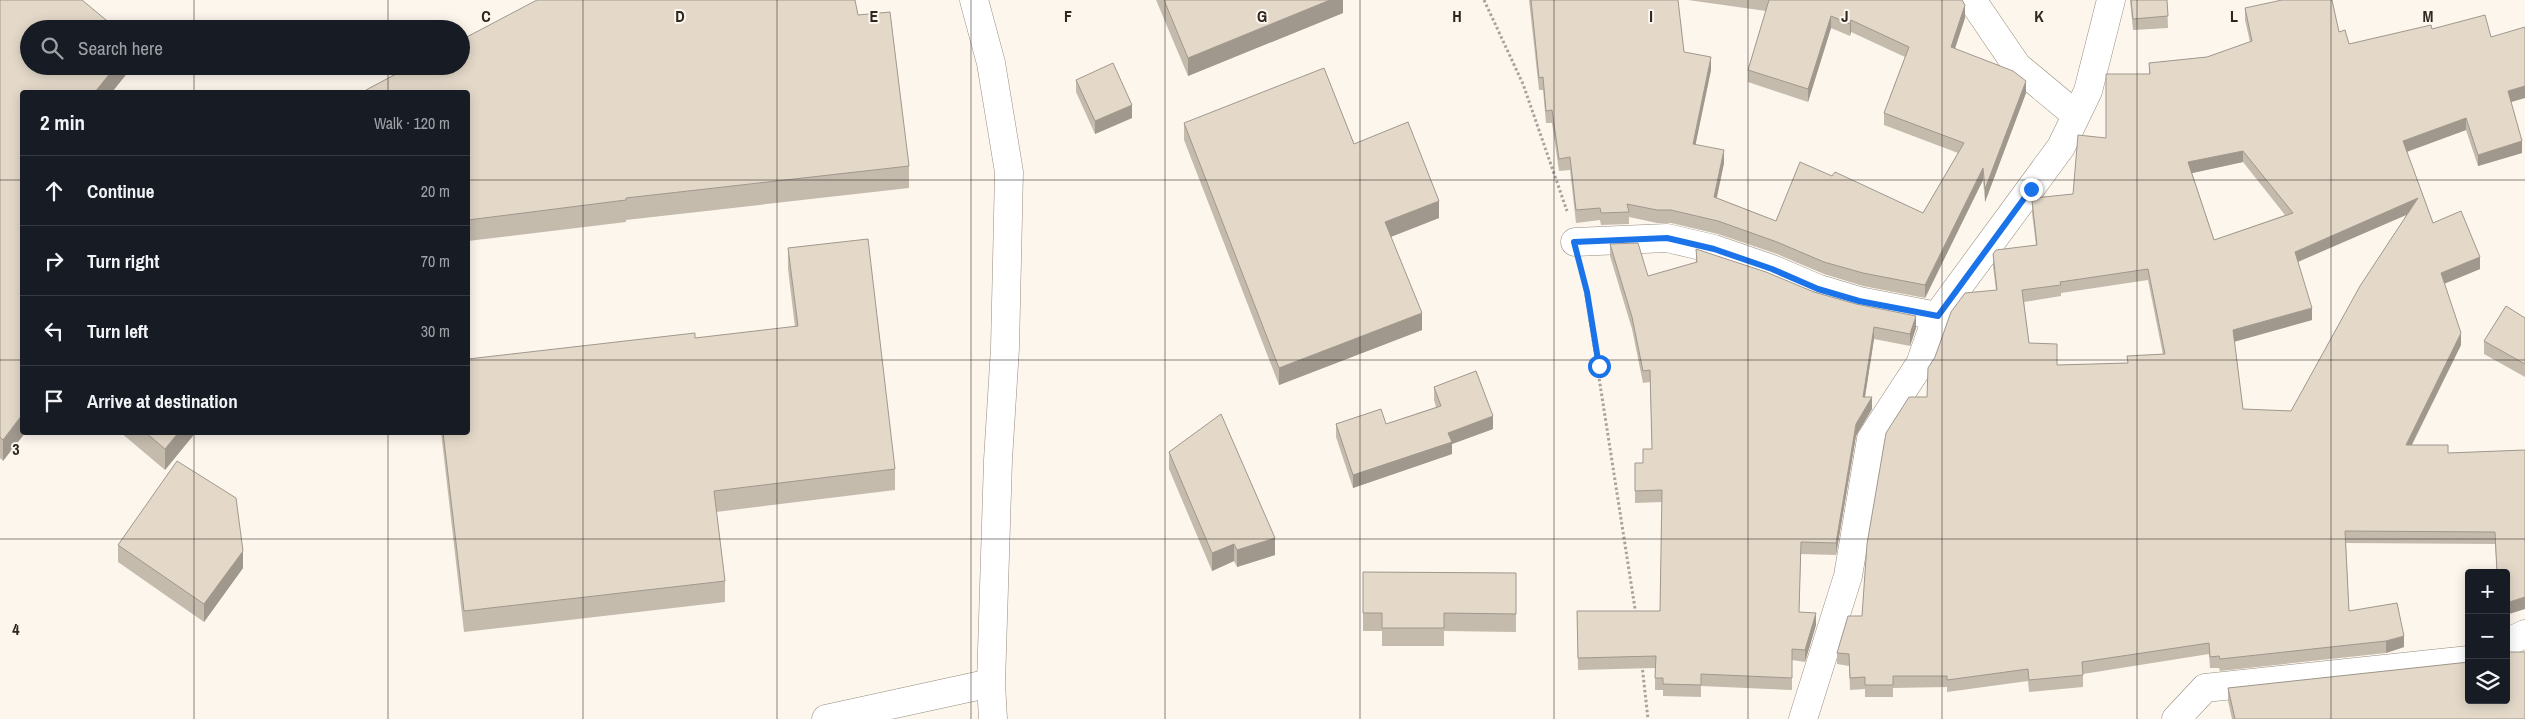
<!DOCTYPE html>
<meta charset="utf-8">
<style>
:root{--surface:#171b24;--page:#20242c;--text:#f1f3f6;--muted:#9ea1a6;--line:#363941}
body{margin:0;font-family:"Archivo Narrow",sans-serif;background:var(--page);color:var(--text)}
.controls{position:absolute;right:15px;bottom:15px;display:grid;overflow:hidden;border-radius:5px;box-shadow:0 2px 12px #0003}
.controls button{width:45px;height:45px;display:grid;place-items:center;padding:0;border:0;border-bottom:1px solid var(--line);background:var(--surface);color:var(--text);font:25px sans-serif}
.stop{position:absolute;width:15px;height:15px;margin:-11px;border:4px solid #1a73e8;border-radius:50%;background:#fff}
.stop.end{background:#1a73e8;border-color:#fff;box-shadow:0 1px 5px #0008}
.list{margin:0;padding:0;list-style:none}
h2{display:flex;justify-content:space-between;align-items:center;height:65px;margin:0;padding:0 20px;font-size:21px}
h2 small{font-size:16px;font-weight:400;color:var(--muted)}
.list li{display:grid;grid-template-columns:32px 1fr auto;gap:15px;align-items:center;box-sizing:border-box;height:70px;padding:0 20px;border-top:1px solid var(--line)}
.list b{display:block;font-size:19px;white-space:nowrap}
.list em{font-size:16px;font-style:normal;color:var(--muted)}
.icon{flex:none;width:28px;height:28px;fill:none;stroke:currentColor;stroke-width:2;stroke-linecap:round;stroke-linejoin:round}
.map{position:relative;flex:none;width:2525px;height:719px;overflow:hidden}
.search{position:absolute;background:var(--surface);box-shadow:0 2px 12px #0003;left:20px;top:20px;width:450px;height:55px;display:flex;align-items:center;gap:12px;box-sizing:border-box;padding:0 18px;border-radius:28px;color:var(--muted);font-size:19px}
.panel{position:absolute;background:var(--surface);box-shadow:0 2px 12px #0003;left:20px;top:90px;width:450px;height:345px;border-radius:5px}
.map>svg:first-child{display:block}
</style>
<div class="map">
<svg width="2525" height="719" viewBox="0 0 2525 719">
<rect width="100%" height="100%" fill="#fdf6ed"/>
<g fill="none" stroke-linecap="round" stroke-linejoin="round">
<!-- minor casing -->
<g stroke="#958b7c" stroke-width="29">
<path id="minor" d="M 974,0 L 991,63 L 1009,172 L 1005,348 L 998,460 L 991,683 L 993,719
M 1972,0 L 2017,66 L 2076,115
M 1575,242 L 1667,238 L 1714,249 L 1772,269 L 1819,289 L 1859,301 L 1937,316
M 2506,643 L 2525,634
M 826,719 L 991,683
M 1803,719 L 1848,576 L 1871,439 L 1920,364 L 1937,316 L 2061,147 L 2088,91 L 2111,0
M 2176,719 L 2205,688 L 2469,660"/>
</g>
<!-- path -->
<path stroke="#a9a29b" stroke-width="3" stroke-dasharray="2.5 2.5" stroke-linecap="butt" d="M 1484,0 L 1523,84 L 1567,211
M 1583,275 L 1636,615
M 1642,665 L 1648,719"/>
<!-- minor -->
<use href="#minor" stroke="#fff" stroke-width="28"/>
</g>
<!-- wall -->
<path fill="#c4bbad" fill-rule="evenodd" d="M 0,0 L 29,66 L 133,66 L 112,92 L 22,92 L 3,461 L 0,458 Z
M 1156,0 L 1343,0 L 1343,13 L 1188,76 Z
M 1529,0 L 1678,0 L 1684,52 L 1711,70 L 1695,145 L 1724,163 L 1717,198 L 1776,221 L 1832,176 L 1923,213 L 1958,153 L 1884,125 L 1884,113 L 1905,57 L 1851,32 L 1850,36 L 1831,28 L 1808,102 L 1748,82 L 1748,70 L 1766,11 L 1688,0 L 1962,0 L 1965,18 L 1955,49 L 2026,93 L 1985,202 L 1983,180 L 1925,298 L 1863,286 L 1824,274 L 1777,254 L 1718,234 L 1671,223 L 1657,223 L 1629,217 L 1629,224 L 1601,225 L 1600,220 L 1576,223 L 1570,170 L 1559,171 L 1552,123 L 1546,123 L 1543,90 L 1539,90 Z
M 2130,0 L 2167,0 L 2168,28 L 2133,30 Z
M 2245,8 L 2339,32 L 2349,44 L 2432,29 L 2491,37 L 2511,102 L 2522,153 L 2478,166 L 2466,130 L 2407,152 L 2433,223 L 2480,269 L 2444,284 L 2461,345 L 2412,445 L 2448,453 L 2525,450 L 2506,573 L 2497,573 L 2495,544 L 2346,543 L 2349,611 L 2404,647 L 2386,653 L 2220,671 L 2219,668 L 2210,668 L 2209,654 L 2083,674 L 2083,687 L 2029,692 L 2028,681 L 1947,692 L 1947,687 L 1893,688 L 1893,697 L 1865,697 L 1865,689 L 1850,690 L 1849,666 L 1837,664 L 1837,653 L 1862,616 L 1927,397 L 1996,290 L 1993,266 L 1993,254 L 2036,245 L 2032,213 L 2032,201 L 2073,194 L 2106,138 L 2149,74 L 2149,63 L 2207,57 L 2250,42 L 2245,20 ZM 2243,162 L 2285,215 L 2214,240 L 2192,173 ZM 2407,214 L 2291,411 L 2243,409 L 2234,342 L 2312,320 L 2298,262 ZM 2148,280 L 2163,355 L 2127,363 L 2057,365 L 2029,343 L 2024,302 L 2061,296 L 2061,293 Z
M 858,15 L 909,166 L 909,188 L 626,220 L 626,222 L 468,241 L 468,92 Z
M 1076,80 L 1132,118 L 1095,134 L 1076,92 Z
M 1184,123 L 1354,144 L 1439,218 L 1391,237 L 1422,330 L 1279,385 L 1184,140 Z
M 1610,244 L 1648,276 L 1696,263 L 1696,249 L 1916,328 L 1910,346 L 1874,339 L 1865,397 L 1872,409 L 1856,436 L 1836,555 L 1801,554 L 1799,612 L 1816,625 L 1805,662 L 1792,660 L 1792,690 L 1701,686 L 1701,697 L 1663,696 L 1663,690 L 1655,690 L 1655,668 L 1578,670 L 1577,611 L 1660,611 L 1662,502 L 1635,503 L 1635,463 L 1643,463 L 1652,449 L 1650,382 L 1643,383 L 1632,329 L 1610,256 Z
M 788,248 L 895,469 L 895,490 L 716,512 L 725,581 L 725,602 L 464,632 L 441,432 L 468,432 L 795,327 L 788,269 Z
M 2525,318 L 2525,377 L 2484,354 L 2484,341 Z
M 1434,387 L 1493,429 L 1452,444 L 1452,454 L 1353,488 L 1336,437 L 1336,424 L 1386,424 L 1436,407 L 1434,400 Z
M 120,432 L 196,432 L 165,470 Z
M 1169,452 L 1275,555 L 1237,567 L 1234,561 L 1212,571 L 1169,469 Z
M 118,545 L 243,568 L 204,622 L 118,562 Z
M 1363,572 L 1516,573 L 1516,632 L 1444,631 L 1444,646 L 1382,646 L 1382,631 L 1363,631 Z
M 2469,662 L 2525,719 L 2232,719 L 2228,701 L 2228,688 Z"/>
<!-- shaded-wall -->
<path fill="#a0988d" d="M 1330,0 L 1343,0 L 1343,13 L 1188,76 L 1188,58 Z
M 1965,5 L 1965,18 L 1951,60 L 1951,47 Z
M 1831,16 L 1831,28 L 1808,102 L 1808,89 Z
M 1851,20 L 1851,32 L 1850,36 L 1850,24 Z
M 1711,57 L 1711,70 L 1693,157 L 1693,144 Z
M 116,66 L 133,66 L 112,92 L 95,92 Z
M 2026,81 L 2026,93 L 1985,202 L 1985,189 Z
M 2525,86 L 2525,98 L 2508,103 L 2508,91 Z
M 1132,105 L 1132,118 L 1095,134 L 1095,121 Z
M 2466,118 L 2466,130 L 2403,153 L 2403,141 Z
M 2522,141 L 2522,153 L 2478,166 L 2478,155 Z
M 1724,150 L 1724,163 L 1714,209 L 1714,197 Z
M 2243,151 L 2243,162 L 2188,174 L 2188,162 Z
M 1983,168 L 1983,180 L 1925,298 L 1925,285 Z
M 2418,198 L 2418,210 L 2295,263 L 2295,252 Z
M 1439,201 L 1439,218 L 1385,239 L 1385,222 Z
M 2480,257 L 2480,269 L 2441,285 L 2441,273 Z
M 2312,308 L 2312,320 L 2233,342 L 2233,330 Z
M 1422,313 L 1422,330 L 1279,385 L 1279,368 Z
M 1916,316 L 1916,328 L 1910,346 L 1910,334 Z
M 1874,327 L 1874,339 L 1863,409 L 1863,397 Z
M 2461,333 L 2461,345 L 2406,456 L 2406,445 Z
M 1872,397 L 1872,409 L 1856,436 L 1836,555 L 1836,543 L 1856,424 Z
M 22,415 L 22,432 L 26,432 L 3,461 L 3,440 Z
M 1493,416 L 1493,429 L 1452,444 L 1452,454 L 1353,488 L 1353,475 L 1448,433 Z
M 179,432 L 196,432 L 165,470 L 165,449 Z
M 1275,538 L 1275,555 L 1237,567 L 1237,550 Z
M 1234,544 L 1234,561 L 1212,571 L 1212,553 Z
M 243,551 L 243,568 L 204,622 L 204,604 Z
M 2525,597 L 2525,609 L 2506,615 L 2506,603 Z
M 1816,613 L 1816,625 L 1805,662 L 1805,650 Z
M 2404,636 L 2404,647 L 2386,653 L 2386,641 Z"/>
<!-- building -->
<path fill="#e4d9c9" stroke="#a0988d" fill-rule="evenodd" d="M 0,0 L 82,0 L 117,29 L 29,29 L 29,66 L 116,66 L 95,92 L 22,92 L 22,415 L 3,440 L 0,437 Z
M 537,0 L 855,0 L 858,15 L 890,12 L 909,166 L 626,198 L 626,200 L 468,220 L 468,92 L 366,92 L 366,90 L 411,66 L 461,66 L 461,40 Z
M 1164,0 L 1330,0 L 1188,58 Z
M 1531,0 L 1678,0 L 1684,52 L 1711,57 L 1693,144 L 1724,150 L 1714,197 L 1776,221 L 1800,162 L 1832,176 L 1835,172 L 1923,213 L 1964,143 L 1884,113 L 1909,47 L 1851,20 L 1850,24 L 1831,16 L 1808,89 L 1748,70 L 1769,0 L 1962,0 L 1965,5 L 1951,47 L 2013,71 L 2026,81 L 1985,189 L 1983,168 L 1925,285 L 1863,273 L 1824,262 L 1777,242 L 1718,221 L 1671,210 L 1657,210 L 1627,204 L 1629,212 L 1601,213 L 1600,208 L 1576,210 L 1570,157 L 1559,159 L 1552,110 L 1546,111 L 1543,77 L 1539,78 Z
M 2131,0 L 2167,0 L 2168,16 L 2133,19 Z
M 2282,0 L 2332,0 L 2339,32 L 2345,30 L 2349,44 L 2431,25 L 2432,29 L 2485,15 L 2491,37 L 2525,27 L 2525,86 L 2508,91 L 2522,141 L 2478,155 L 2466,118 L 2403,141 L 2433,223 L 2461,211 L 2480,257 L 2441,273 L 2461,333 L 2406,445 L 2448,445 L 2448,453 L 2525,450 L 2525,597 L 2506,603 L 2506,573 L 2497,573 L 2495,532 L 2345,531 L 2349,611 L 2397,603 L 2404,636 L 2386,641 L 2220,659 L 2219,656 L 2210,657 L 2209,643 L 2082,662 L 2083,675 L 2029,680 L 2028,669 L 1947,680 L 1947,676 L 1893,676 L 1893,685 L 1865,685 L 1865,677 L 1850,678 L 1849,654 L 1837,653 L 1848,616 L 1862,616 L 1867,544 L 1886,433 L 1909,397 L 1927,397 L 1928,368 L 1935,357 L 1951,312 L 1965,293 L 1997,290 L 1993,254 L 1996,250 L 2037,245 L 2032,201 L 2034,198 L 2073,194 L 2078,135 L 2106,138 L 2106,74 L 2150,74 L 2149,63 L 2207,57 L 2252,41 L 2245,8 ZM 2243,151 L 2293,213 L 2214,240 L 2188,162 ZM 2418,198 L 2360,286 L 2291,411 L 2243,409 L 2233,330 L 2312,308 L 2295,252 ZM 2148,269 L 2165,354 L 2127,356 L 2128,363 L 2057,365 L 2057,344 L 2029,343 L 2022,290 L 2061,285 L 2060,282 Z
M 1113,63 L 1132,105 L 1095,121 L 1076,80 Z
M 1324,68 L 1354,144 L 1408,122 L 1439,201 L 1385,222 L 1422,313 L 1279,368 L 1184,123 Z
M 868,239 L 895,469 L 714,491 L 725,581 L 464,611 L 443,432 L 468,432 L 468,359 L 695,333 L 695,338 L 798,326 L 788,248 Z
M 1638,243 L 1648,276 L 1697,262 L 1696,249 L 1766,272 L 1814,292 L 1856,304 L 1916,316 L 1910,334 L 1874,327 L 1863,397 L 1872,397 L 1856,424 L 1836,543 L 1801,542 L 1799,612 L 1816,613 L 1805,650 L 1792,649 L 1792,678 L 1701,674 L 1701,685 L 1663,684 L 1663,678 L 1655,678 L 1656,656 L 1578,658 L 1577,611 L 1660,611 L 1662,490 L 1635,491 L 1635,463 L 1643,463 L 1643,449 L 1652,449 L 1650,370 L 1643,371 L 1632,317 L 1610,244 Z
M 2506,306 L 2525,318 L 2525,364 L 2484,341 Z
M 1476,371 L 1493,416 L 1448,433 L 1452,442 L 1353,475 L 1336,424 L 1381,409 L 1386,424 L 1441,406 L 1434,387 Z
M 1221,414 L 1275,538 L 1237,550 L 1234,544 L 1212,553 L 1169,452 Z
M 145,432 L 179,432 L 165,449 Z
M 177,461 L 236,498 L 243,551 L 204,604 L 118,545 Z
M 1363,572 L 1516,573 L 1516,614 L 1444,613 L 1444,628 L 1382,628 L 1382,613 L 1363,613 Z
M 2506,652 L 2525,652 L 2525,719 L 2235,719 L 2228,688 L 2469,662 L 2469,700 L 2506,700 Z"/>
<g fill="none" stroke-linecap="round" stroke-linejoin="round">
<!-- route -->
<path stroke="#1a73e8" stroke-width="6" d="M 1599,366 L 1587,292 L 1574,242 L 1667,238 L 1714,249 L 1772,269 L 1818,289 L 1859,301 L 1938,316 L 2031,189"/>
</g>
<!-- grid -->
<path fill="none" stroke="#2c2721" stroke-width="1" stroke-opacity="0.55" d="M 194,0 L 194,29M 388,0 L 388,29M 583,0 L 583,719M 777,0 L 777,719M 971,0 L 971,719M 1165,0 L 1165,719M 1360,0 L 1360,719M 1554,0 L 1554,719M 1748,0 L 1748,719M 1942,0 L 1942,719M 2137,0 L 2137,719M 2331,0 L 2331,719M 194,66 L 194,92M 388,66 L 388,92M 0,180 L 22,180M 468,180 L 2525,180M 0,360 L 22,360M 468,360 L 2525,360M 194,432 L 194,719M 388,432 L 388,719M 0,539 L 2525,539"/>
<g font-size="16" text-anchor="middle" font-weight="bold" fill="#2c2721" stroke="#fdf6ed" stroke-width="4" stroke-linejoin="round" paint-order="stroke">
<text x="486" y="22">C</text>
<text x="680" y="22">D</text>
<text x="874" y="22">E</text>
<text x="1068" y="22">F</text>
<text x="1262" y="22">G</text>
<text x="1457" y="22">H</text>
<text x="1651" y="22">I</text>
<text x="1845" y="22">J</text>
<text x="2039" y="22">K</text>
<text x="2234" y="22">L</text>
<text x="2428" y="22">M</text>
<text x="16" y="455">3</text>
<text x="16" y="635">4</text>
</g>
</svg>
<div class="controls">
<button>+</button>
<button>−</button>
<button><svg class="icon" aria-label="layers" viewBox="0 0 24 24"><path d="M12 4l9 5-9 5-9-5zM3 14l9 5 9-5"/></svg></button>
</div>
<div class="stop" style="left:1599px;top:366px"></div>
<div class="stop end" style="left:2031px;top:189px"></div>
<div class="search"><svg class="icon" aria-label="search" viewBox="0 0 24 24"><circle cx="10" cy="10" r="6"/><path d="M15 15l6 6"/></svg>Search here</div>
<section class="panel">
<h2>2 min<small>Walk · 120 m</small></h2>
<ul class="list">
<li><svg class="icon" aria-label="ahead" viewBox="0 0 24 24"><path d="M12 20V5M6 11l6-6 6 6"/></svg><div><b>Continue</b></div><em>20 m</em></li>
<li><svg class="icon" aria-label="right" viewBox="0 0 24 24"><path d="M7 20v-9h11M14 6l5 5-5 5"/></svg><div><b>Turn right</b></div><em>70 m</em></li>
<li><svg class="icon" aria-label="left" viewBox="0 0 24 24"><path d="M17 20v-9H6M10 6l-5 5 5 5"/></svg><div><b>Turn left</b></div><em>30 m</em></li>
<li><svg class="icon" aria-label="arrive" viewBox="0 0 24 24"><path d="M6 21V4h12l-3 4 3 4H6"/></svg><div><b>Arrive at destination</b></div></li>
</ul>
</section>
</div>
